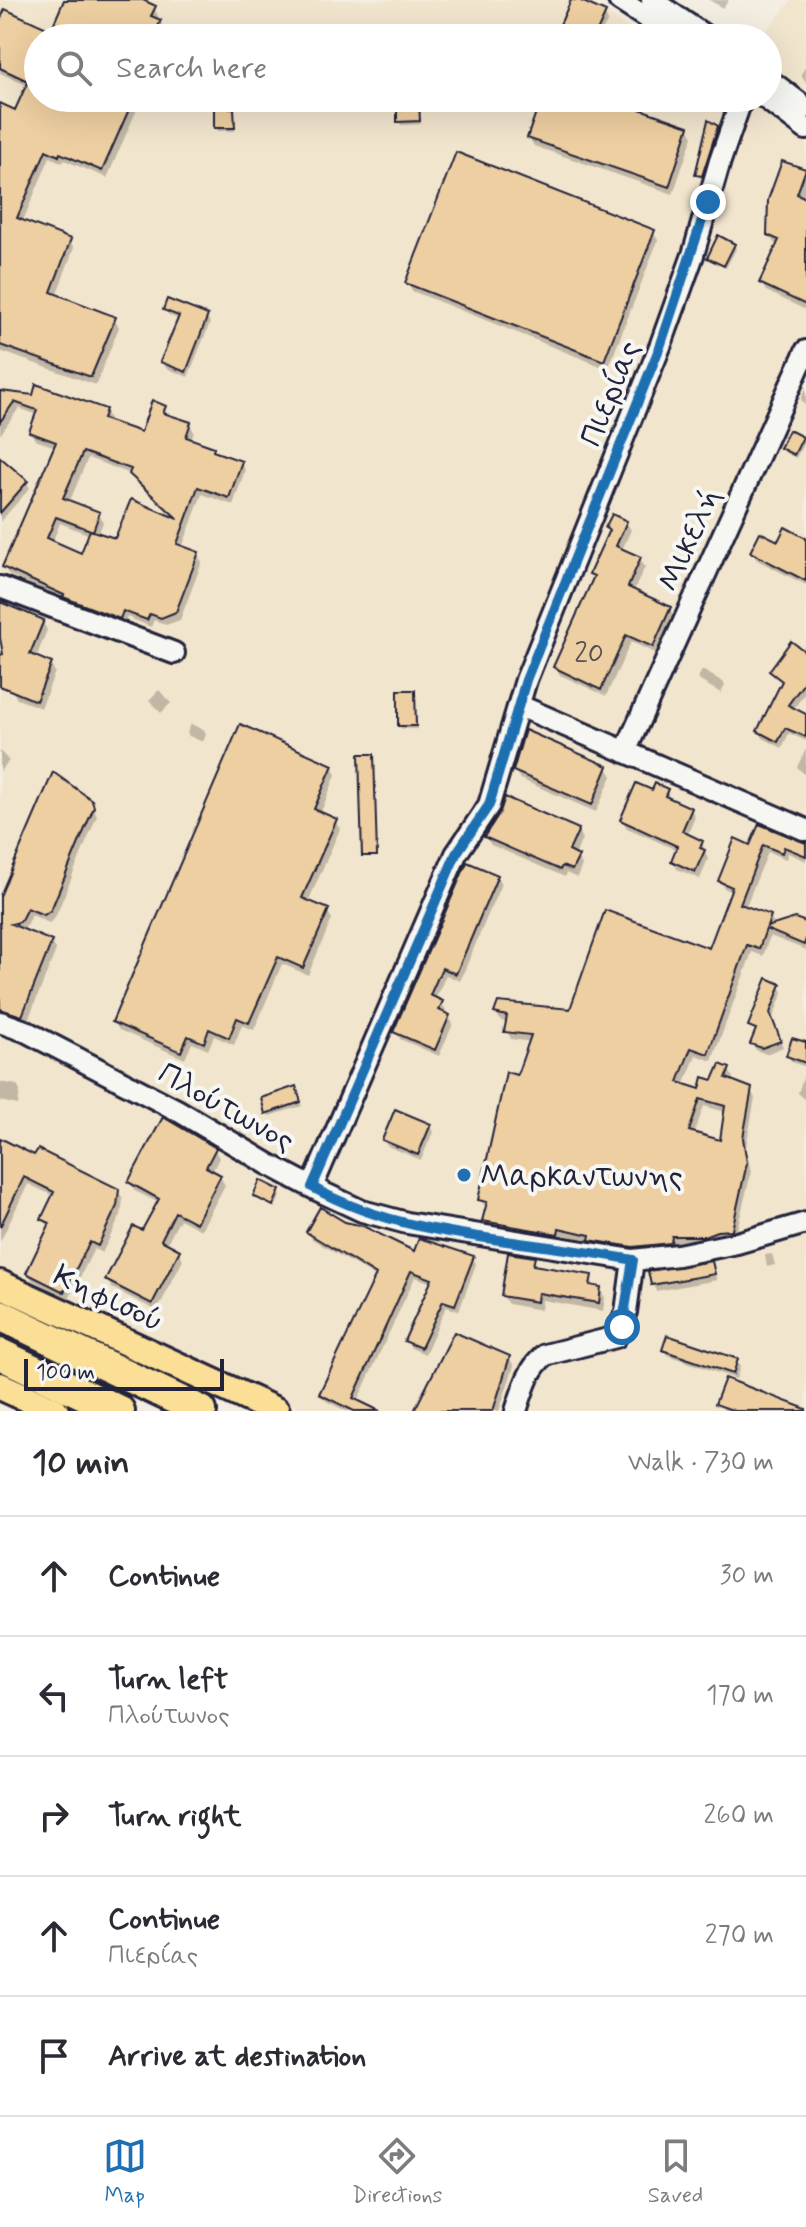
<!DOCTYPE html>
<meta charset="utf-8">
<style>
:root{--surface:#fff;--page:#f2f2f3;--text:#2b2b33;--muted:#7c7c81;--line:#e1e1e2;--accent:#1f6fb2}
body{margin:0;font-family:Mynerve,sans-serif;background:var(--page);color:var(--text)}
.scale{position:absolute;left:24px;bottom:20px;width:200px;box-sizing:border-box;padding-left:8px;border:4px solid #22223b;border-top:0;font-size:22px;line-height:28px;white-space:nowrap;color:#22223b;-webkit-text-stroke:6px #f6f6f2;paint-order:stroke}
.stop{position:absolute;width:24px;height:24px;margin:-18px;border:6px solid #1f6fb2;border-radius:50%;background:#fff}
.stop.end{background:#1f6fb2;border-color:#fff;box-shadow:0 2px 8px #0008}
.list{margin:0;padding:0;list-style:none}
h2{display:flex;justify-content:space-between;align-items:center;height:104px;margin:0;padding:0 32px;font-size:34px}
h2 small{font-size:26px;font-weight:400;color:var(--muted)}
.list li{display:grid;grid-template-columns:52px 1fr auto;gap:24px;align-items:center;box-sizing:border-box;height:120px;padding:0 32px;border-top:2px solid var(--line)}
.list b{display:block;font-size:30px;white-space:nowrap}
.list p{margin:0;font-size:26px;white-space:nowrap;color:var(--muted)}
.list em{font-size:26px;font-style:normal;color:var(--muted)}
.icon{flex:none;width:44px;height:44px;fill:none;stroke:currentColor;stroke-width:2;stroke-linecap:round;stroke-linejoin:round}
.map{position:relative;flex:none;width:806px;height:1411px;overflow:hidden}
.search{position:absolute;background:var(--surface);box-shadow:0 8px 32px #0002;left:24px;right:24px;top:24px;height:88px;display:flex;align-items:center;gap:20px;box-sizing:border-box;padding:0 28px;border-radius:44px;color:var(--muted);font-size:30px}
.sheet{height:704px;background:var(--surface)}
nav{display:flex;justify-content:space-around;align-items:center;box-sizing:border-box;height:112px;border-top:2px solid var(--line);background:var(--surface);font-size:22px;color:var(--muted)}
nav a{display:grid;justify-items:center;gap:4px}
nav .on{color:var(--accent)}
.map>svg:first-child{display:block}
</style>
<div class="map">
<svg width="806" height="1411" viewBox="0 0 806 1411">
<rect width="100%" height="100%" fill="#f4eee2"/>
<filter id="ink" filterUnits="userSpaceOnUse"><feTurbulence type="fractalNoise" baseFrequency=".0125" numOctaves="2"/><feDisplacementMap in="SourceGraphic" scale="16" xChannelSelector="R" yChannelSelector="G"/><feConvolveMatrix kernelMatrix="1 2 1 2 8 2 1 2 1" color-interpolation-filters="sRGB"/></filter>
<g filter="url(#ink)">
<!-- built -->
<path fill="#f2e5ce" d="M 0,0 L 587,0 L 644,38 L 38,38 L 38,98 L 768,98 L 768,38 L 760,38 L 792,0 L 806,0 L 806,1406 L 802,1411 L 307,1411 L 0,1267 Z"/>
<!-- shadow -->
<path fill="#0003" fill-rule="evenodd" d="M 66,0 L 138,0 L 154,7 L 164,30 L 160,38 L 38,38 L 38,98 L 142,98 L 107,178 L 64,160 L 63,163 L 50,157 L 22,223 L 69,240 L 74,248 L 56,296 L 114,319 L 119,327 L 96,385 L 0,351 L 0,105 L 16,112 L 28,86 L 0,73 L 0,25 L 52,32 Z
M 574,0 L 604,14 L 608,20 L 599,38 L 556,38 Z
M 709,0 L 729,0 L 723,8 Z
M 806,66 L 806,83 L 801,74 Z
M 533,98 L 602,98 L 688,128 L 693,136 L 673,194 L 534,146 L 529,138 L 540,106 Z
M 418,103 L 421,124 L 401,125 L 399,122 Z
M 233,110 L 235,131 L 218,131 L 216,127 Z
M 717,128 L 719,132 L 704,179 L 700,178 L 697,174 Z
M 805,171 L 806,189 L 802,199 L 806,201 L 806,310 L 766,291 L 761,283 L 779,245 L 774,243 L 769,234 Z
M 653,232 L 658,240 L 608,369 L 412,291 L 407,283 Z
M 734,245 L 736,249 L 726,268 L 711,261 L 709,258 Z
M 166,310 L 207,317 L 210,323 L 188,377 L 166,368 L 162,362 L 179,320 L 169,315 Z
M 806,387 L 806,407 L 801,399 Z
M 0,393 L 105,411 L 109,418 L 108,423 L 142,435 L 164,407 L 168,416 L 190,424 L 194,432 L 191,440 L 213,448 L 216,454 L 240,462 L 245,470 L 233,505 L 202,494 L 182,548 L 197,554 L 202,562 L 180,620 L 166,625 L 154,620 L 151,627 L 127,617 L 124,625 L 70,605 L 67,600 L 9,575 L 4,567 L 56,447 L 35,440 L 31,432 L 37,415 L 19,408 L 0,435 ZM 88,458 L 131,474 L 135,482 L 177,520 L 116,540 L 98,535 L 103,522 L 99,514 L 69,503 ZM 60,523 L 90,535 L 82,556 L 52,543 Z
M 802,439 L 804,442 L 796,458 L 784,452 L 782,448 Z
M 0,463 L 26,482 L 30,488 L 0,522 Z
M 626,522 L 631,530 L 622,550 L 640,559 L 645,567 L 633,592 L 670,609 L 674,617 L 658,654 L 631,642 L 606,696 L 560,675 L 555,667 L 595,580 L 591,574 L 610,532 L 608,528 Z
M 806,541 L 806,585 L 757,560 L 752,552 L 779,544 Z
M 0,609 L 43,622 L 47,630 L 36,658 L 50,664 L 55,672 L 41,708 L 17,699 L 12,690 L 0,628 Z
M 806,644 L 806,691 L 793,710 L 806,716 L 806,741 L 789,733 L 782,748 L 763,738 L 759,731 L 783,684 L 771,672 L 801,651 Z
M 702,670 L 723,682 L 725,685 L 721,693 L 700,681 L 698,678 Z
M 159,690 L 171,703 L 161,713 L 149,700 Z
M 414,692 L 417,729 L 402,729 L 400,725 Z
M 191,724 L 204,730 L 206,734 L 203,742 L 189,736 L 187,733 Z
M 806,749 L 806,776 L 797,767 Z
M 0,751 L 9,761 L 0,771 Z
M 332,766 L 336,775 L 320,814 L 335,821 L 340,829 L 308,902 L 327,911 L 332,919 L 308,975 L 282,964 L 254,1030 L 242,1025 L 234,1045 L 214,1036 L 208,1050 L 192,1043 L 185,1059 L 119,1030 L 114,1022 Z
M 607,768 L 612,776 L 596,812 L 520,779 L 515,771 Z
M 667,791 L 670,800 L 691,809 L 695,817 L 687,836 L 702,842 L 708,859 L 700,879 L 677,869 L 673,861 L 677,850 L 627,828 L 622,820 L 653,793 Z
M 91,802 L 97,816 L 55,918 L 49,923 L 32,915 L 23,931 L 51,942 L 56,950 L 27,1023 L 0,1018 L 0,902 Z
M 760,826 L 806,843 L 806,861 L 788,853 L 786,859 L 768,852 L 745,908 L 770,917 L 775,926 L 806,923 L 806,950 L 770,936 L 763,956 L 752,952 L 712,1061 L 696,1055 L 684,1086 L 701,1092 L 728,1069 L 733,1077 L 731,1082 L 750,1089 L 755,1098 L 746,1147 L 751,1173 L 735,1238 L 709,1244 L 676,1243 L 675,1250 L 639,1254 L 596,1247 L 592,1241 L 563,1235 L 562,1242 L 489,1228 L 485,1220 L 488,1209 L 480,1200 L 531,1042 L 511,1039 L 507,1031 L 508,1022 L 501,1021 L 496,1013 L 571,1011 L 710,950 L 732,892 L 724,888 L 720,880 L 751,847 ZM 704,1106 L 726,1112 L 722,1142 L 694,1134 Z
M 578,830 L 582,839 L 575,856 L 582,865 L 577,878 L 566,873 L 565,877 L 491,845 L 486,837 Z
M 497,877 L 501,884 L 460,981 L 446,975 L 435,1000 L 441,1003 L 446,1010 L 444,1014 L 449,1017 L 453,1024 L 439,1056 L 400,1039 L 396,1032 Z
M 780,986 L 783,992 L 772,1020 L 783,1047 L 766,1054 L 756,1050 L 753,1044 L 757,1033 L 750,1026 Z
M 806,1045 L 806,1067 L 792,1062 L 788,1056 Z
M 806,1069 L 806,1100 L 798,1093 Z
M 0,1082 L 17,1085 L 20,1091 L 18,1105 L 0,1101 Z
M 297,1092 L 302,1106 L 269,1116 L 267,1113 Z
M 430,1126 L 433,1132 L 421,1160 L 387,1146 L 384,1140 Z
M 0,1140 L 118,1191 L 123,1199 L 121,1215 L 102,1253 L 94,1249 L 69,1299 L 32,1280 L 28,1273 L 50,1228 L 43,1219 L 54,1196 L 28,1184 L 0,1242 Z
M 215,1150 L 219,1158 L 212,1172 L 220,1177 L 225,1185 L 201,1230 L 180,1219 L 166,1245 L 179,1251 L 183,1260 L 157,1311 L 112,1288 L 107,1280 L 143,1233 L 159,1203 L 135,1191 L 130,1182 Z
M 279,1192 L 281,1195 L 275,1208 L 255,1196 Z
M 345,1224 L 415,1254 L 472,1257 L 476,1264 L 459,1311 L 446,1307 L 425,1354 L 411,1348 L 407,1341 L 432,1283 L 415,1277 L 357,1402 L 376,1411 L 346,1411 L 326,1401 L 322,1394 L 377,1278 L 312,1239 L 308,1232 Z
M 772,1254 L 775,1265 L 767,1267 L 765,1255 Z
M 533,1259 L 538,1268 L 590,1277 L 595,1288 L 600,1289 L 605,1298 L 603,1311 L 542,1300 L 541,1310 L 508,1304 L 503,1296 Z
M 711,1263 L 717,1280 L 656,1291 L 653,1285 Z
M 664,1349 L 737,1361 L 740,1367 L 736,1379 L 667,1355 Z
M 509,1358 L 514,1366 L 499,1411 L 417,1411 Z
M 718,1403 L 802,1411 L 725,1411 Z"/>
<!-- building -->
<path fill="#eecfa1" stroke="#22223b" stroke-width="2" fill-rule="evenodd" d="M 64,0 L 143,0 L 156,6 L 151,16 L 161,20 L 153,38 L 38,38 L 38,98 L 134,98 L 102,171 L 60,153 L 59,156 L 46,150 L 17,218 L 71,239 L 51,292 L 116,317 L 91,377 L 0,345 L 0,103 L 15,110 L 28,81 L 0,68 L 0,20 L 5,9 L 51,30 Z
M 571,0 L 579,0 L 606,12 L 594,38 L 554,38 Z
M 541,98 L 608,98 L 689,126 L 669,187 L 527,138 Z
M 397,101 L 419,101 L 420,121 L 397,122 Z
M 214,108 L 234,108 L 235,128 L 214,128 Z
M 708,120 L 718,126 L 702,176 L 695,175 Z
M 456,152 L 655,230 L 604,361 L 405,283 Z
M 782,161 L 806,169 L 797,194 L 806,198 L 806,305 L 759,283 L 779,240 L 767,235 L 768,200 Z
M 718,235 L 735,244 L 724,266 L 707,258 Z
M 167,299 L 208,315 L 186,372 L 160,362 L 179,316 L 163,310 Z
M 36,384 L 106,409 L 103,419 L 141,432 L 152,400 L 166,406 L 163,413 L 191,422 L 186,437 L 214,447 L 213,451 L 242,461 L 229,498 L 198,487 L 177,544 L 199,552 L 176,612 L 161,618 L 150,614 L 147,620 L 123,611 L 120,619 L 63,597 L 64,595 L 2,567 L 56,442 L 29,432 L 37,410 L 14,402 L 0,422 L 0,391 L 33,395 ZM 83,452 L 131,469 L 129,474 L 178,519 L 131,499 L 115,538 L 93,531 L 100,512 L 63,498 ZM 56,517 L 93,531 L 90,530 L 81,553 L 47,538 Z
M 789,430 L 803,437 L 794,455 L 780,448 Z
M 0,457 L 28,481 L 0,513 Z
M 612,514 L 627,521 L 616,546 L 641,557 L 628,587 L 671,607 L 653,647 L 626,635 L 601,690 L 553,667 L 594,576 L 589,574 L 609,530 L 605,528 Z
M 785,527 L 806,538 L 806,581 L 750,552 L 760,532 L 778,541 Z
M 0,602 L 44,620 L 30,654 L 52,663 L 36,701 L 0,686 L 0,655 L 3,654 L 0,638 Z
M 791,641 L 806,652 L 806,680 L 788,705 L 806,714 L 806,737 L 785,728 L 778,742 L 757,731 L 782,681 L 769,671 Z
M 398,690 L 415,690 L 416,726 L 398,726 Z
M 240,724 L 333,765 L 314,809 L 337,819 L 302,898 L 329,909 L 303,968 L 278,957 L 249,1023 L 237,1018 L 229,1038 L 209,1029 L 204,1043 L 188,1036 L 181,1052 L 112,1022 Z
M 525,730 L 608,766 L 592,805 L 513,771 Z
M 359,754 L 374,754 L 377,856 L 362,856 Z
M 53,772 L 92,800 L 94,807 L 51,910 L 44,915 L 27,908 L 20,922 L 11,924 L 52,941 L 22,1016 L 0,1009 L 0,896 Z
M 636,783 L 652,790 L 655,783 L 668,789 L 665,796 L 692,808 L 682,831 L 703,841 L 700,848 L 705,850 L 695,872 L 671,861 L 677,846 L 620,820 Z
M 505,797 L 579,829 L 569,851 L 579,856 L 572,870 L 562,866 L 560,870 L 484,837 L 500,812 Z
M 759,824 L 806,843 L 806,856 L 784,847 L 782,853 L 763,845 L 740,904 L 771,915 L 767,927 L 795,918 L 806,922 L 806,939 L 804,945 L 766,929 L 759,949 L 747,945 L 708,1054 L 691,1048 L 678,1082 L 700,1089 L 703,1077 L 713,1080 L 720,1064 L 730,1068 L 726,1078 L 752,1088 L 743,1138 L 747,1163 L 732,1230 L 717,1231 L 704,1236 L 672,1236 L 671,1243 L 633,1247 L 589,1240 L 590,1235 L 559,1228 L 558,1234 L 482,1221 L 487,1202 L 478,1200 L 506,1072 L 517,1075 L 531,1035 L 504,1032 L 507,1016 L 494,1013 L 498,1002 L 570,1009 L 605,910 L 709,948 L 732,887 L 718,881 L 735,838 L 750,845 ZM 700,1099 L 725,1106 L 720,1140 L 689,1131 Z
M 467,862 L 498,875 L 456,974 L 442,968 L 430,995 L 443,1001 L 439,1010 L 450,1015 L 435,1050 L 393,1032 Z
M 767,978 L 781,984 L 770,1013 L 781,1041 L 762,1048 L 750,1044 L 756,1029 L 748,1026 Z
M 792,1038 L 806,1042 L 806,1063 L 786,1056 Z
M 296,1086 L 301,1102 L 265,1114 L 261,1098 Z
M 395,1109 L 431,1124 L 418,1155 L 382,1140 Z
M 163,1117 L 216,1148 L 206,1167 L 221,1175 L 196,1223 L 175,1212 L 161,1240 L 180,1250 L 152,1304 L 105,1280 L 133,1226 L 142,1230 L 159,1199 L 128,1182 Z
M 0,1138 L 34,1155 L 38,1149 L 119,1189 L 117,1206 L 98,1246 L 90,1242 L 64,1292 L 26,1273 L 50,1223 L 41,1219 L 54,1192 L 24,1177 L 0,1227 Z
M 260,1180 L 280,1190 L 273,1206 L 253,1196 Z
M 320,1207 L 345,1222 L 363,1226 L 414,1251 L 419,1238 L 474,1256 L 455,1305 L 443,1301 L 421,1348 L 404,1341 L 432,1279 L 411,1271 L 353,1398 L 380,1411 L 354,1411 L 319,1394 L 376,1275 L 306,1232 Z
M 508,1253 L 535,1257 L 533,1265 L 592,1275 L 590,1285 L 601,1287 L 599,1303 L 538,1293 L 537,1302 L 501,1296 Z
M 712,1261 L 715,1274 L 651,1285 L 648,1271 Z
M 454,1332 L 510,1356 L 493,1411 L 414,1411 Z
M 667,1335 L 738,1359 L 733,1374 L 662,1350 Z
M 725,1378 L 806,1409 L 806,1411 L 735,1411 L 715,1404 Z"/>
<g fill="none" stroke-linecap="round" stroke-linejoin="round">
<!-- minor casing -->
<g stroke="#22223b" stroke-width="26">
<path id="minor" d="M 619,0 L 678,38
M 652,0 L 708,38
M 768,79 L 806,108
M 765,98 L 806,129
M 0,587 L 174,653
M 520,706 L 806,830
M 625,752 L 806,351
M 0,1022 L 25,1031 L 177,1110 L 268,1164 L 317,1190 L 362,1211 L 407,1223 L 633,1260 L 678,1255 L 737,1243 L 806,1223
M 312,1187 L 456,854 L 489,805 L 526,680 L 661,344 L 693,255 L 720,161 L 742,98
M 516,1411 C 523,1390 528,1369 545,1355 L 616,1337 L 626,1312 L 633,1260"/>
</g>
<!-- major casing -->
<g stroke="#22223b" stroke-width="32">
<path id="major" d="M 0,1284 L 276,1411
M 0,1386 L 55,1411"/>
</g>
<!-- highway casing -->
<g stroke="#22223b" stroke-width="36">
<path id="highway" d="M 0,1315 L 201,1411
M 0,1354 L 119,1411"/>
</g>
<!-- minor -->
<use href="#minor" stroke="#f6f6f2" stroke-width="20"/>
<!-- major -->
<use href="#major" stroke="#fbdf96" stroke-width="26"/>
<!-- highway -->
<use href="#highway" stroke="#fbdf96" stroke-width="30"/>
</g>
</g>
<g fill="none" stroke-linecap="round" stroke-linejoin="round" filter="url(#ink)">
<!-- route -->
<path stroke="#1f6fb2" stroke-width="10" d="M 622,1327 L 633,1260 C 529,1239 405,1240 312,1187 L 456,854 L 489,805 L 526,680 L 661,344 L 708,202"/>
</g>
<!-- markers -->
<circle fill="#1f6fb2" stroke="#f6f6f2" stroke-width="3" cx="464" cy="1175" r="8"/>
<g text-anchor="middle" stroke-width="8" stroke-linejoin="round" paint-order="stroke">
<!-- number labels -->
<g font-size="28" fill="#554d54">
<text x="589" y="662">20</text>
</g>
<!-- street labels -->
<g font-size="32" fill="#22223b" stroke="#f6f6f2">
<text transform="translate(609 393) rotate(-68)" y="11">Πιερίας</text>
<text transform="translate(688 539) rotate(-66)" y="11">Μικελή</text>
<text transform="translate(227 1106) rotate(29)" y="11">Πλούτωνος</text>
<text transform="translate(109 1297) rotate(25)" y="11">Κηφισού</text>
</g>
<!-- poi labels -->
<g font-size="32" fill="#22223b" stroke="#f6f6f2" text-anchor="start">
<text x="480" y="1186">Μαρκαντωνης</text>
</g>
</g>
</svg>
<div class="scale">100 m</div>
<div class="stop" style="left:622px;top:1327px"></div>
<div class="stop end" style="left:708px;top:202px"></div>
<div class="search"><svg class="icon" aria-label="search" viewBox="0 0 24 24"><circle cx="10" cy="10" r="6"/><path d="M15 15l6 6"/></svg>Search here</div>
</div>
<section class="sheet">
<h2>10 min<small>Walk · 730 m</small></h2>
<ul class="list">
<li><svg class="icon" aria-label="ahead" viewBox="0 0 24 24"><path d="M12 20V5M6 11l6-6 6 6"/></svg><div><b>Continue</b></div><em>30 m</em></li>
<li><svg class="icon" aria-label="left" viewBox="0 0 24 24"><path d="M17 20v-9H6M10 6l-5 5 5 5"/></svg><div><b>Turn left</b><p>Πλούτωνος</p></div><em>170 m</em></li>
<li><svg class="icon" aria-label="right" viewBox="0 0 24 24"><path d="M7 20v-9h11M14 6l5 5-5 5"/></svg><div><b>Turn right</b></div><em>260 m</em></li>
<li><svg class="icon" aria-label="ahead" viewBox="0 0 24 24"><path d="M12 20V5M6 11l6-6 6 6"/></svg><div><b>Continue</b><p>Πιερίας</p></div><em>270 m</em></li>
<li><svg class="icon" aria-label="arrive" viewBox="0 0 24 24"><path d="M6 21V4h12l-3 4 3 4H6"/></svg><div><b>Arrive at destination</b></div></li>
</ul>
</section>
<nav>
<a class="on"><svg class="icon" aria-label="map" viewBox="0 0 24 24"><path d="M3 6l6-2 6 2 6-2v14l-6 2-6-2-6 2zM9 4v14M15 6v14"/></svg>Map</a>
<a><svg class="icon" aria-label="directions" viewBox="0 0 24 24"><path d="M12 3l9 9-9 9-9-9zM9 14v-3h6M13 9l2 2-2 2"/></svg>Directions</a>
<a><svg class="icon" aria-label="saved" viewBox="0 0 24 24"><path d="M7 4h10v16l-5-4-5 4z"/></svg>Saved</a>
</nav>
